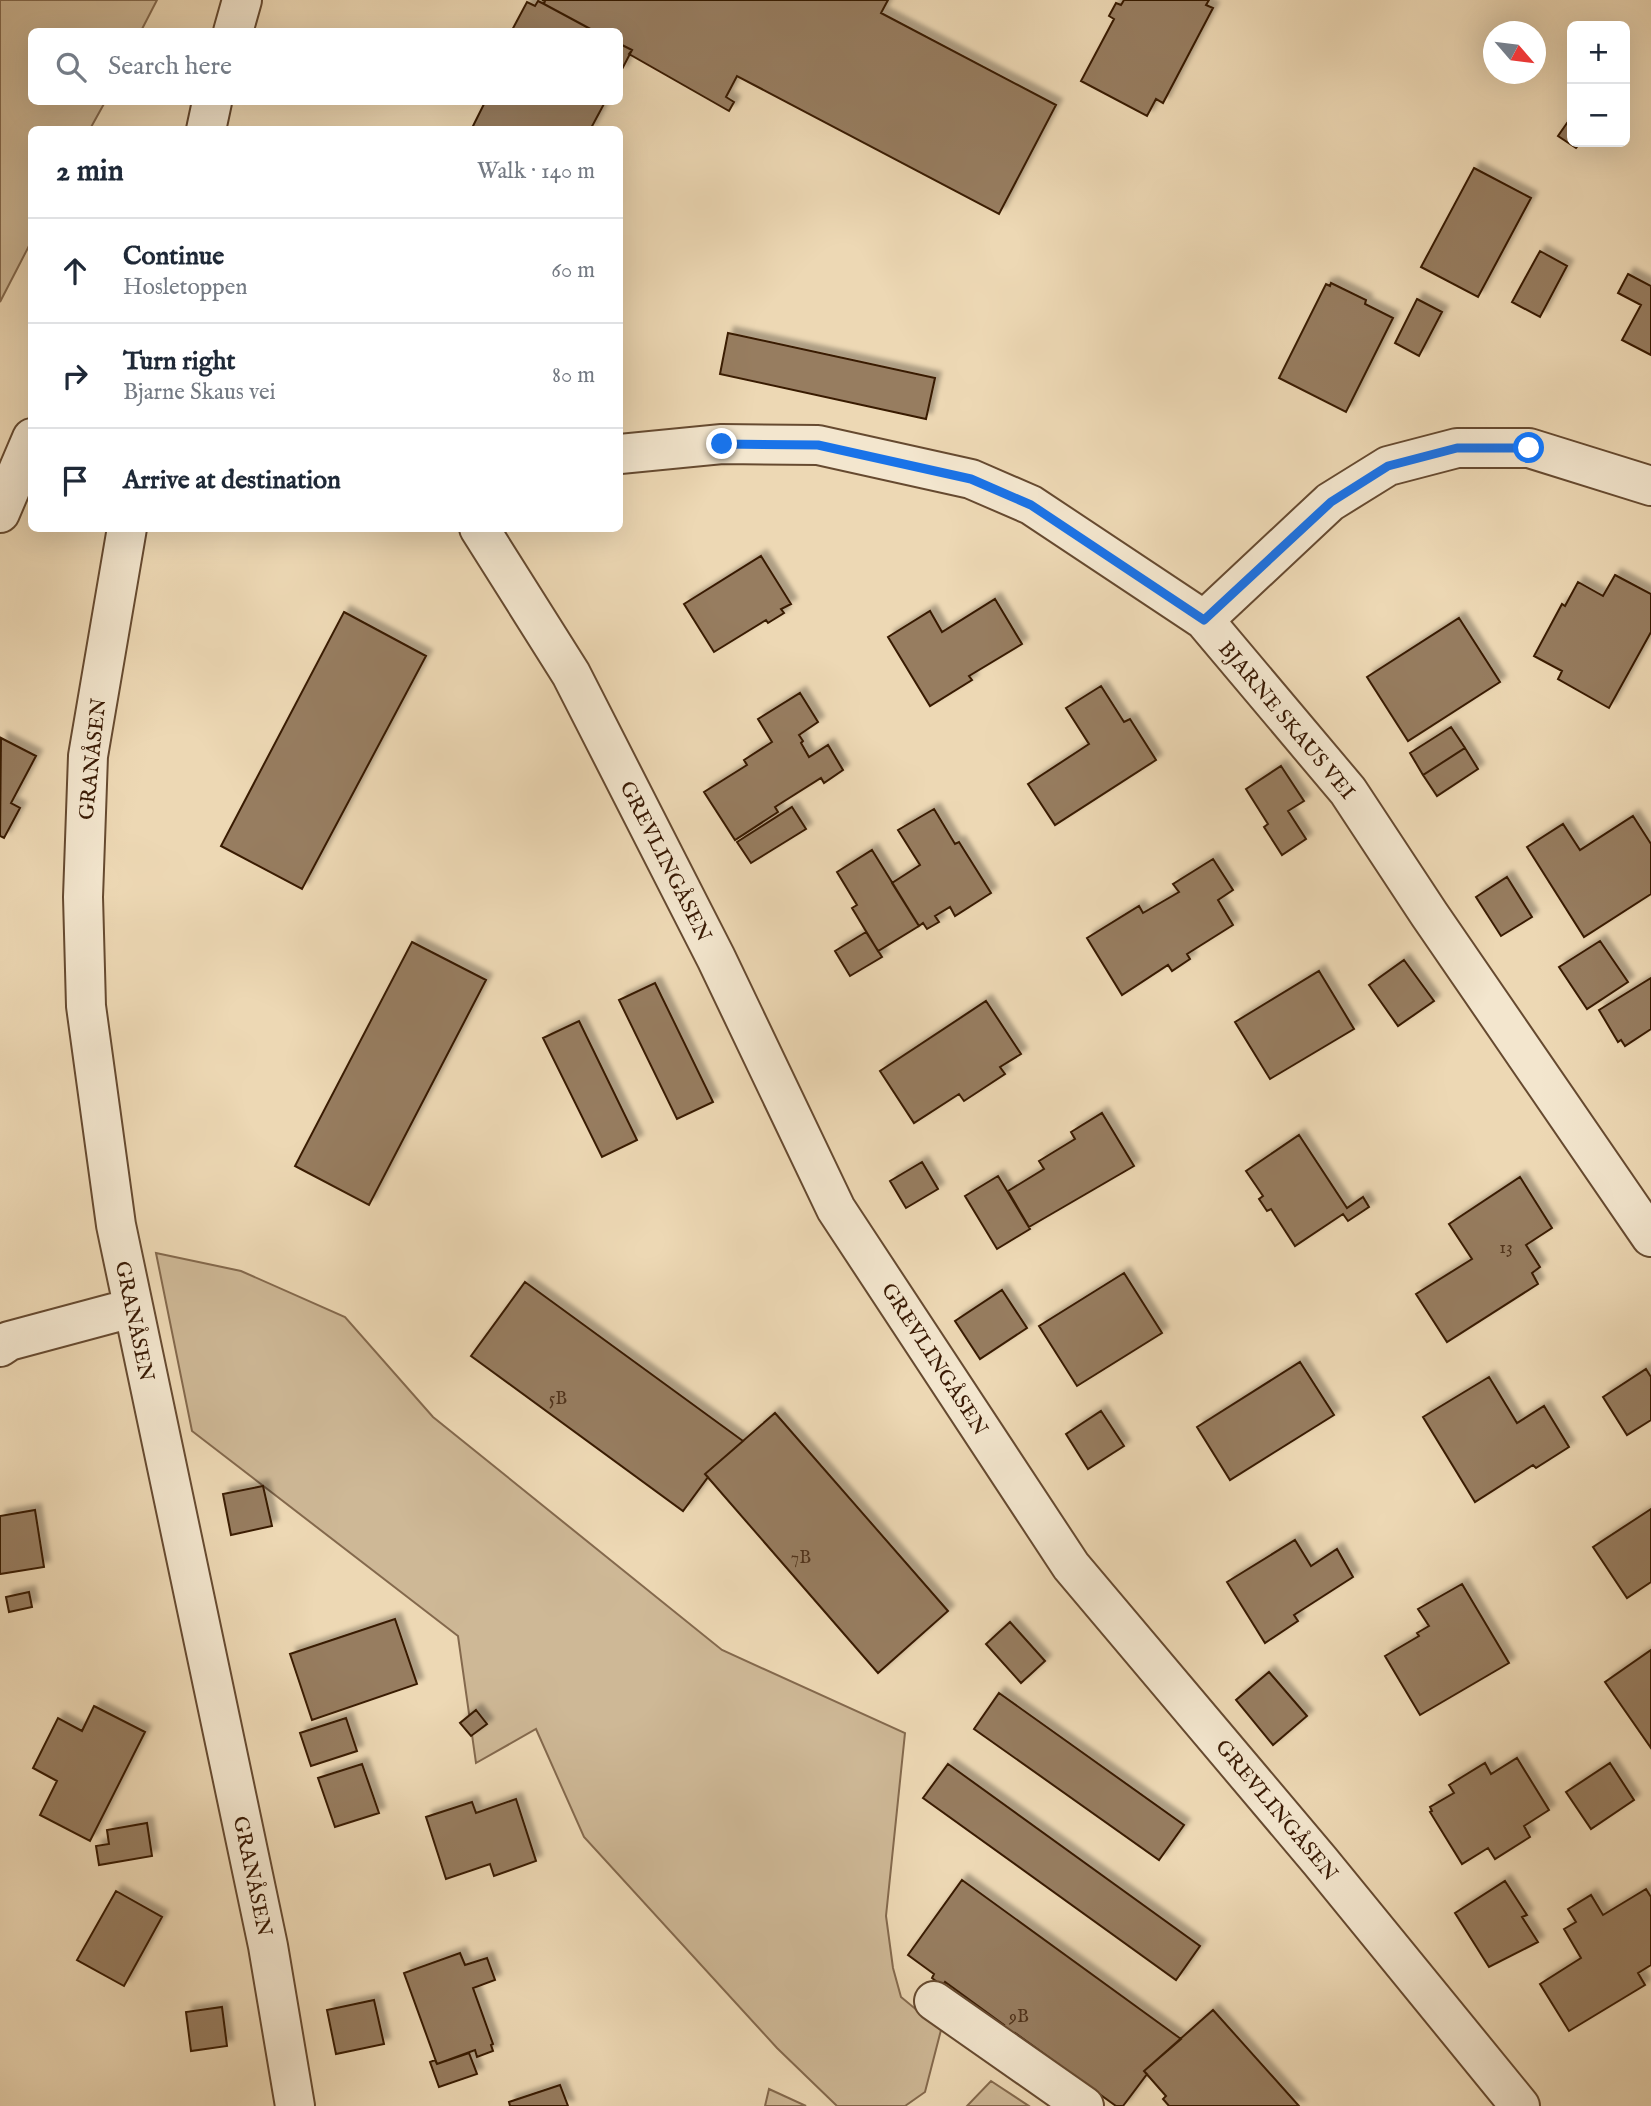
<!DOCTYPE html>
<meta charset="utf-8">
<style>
:root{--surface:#fff;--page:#f6f6f7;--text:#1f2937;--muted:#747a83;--line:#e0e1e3}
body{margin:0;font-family:"IM FELL English",serif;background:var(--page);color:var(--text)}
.controls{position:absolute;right:21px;top:21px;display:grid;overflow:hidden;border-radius:10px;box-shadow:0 7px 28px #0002}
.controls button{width:63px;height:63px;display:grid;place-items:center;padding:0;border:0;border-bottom:2px solid var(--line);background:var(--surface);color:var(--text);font:35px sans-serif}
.compass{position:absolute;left:1483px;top:21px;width:63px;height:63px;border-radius:50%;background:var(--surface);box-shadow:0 7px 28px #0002;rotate:118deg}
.stop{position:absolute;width:21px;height:21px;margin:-16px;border:5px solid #1a73e8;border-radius:50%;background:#fff}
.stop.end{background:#1a73e8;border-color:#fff;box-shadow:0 2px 7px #0008}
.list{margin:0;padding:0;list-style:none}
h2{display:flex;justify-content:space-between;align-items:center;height:91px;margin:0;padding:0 28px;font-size:30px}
h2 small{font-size:23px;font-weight:400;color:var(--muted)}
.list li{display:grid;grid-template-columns:46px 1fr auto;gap:21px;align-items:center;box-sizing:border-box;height:105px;padding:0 28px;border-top:2px solid var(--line)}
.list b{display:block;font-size:26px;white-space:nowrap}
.list p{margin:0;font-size:23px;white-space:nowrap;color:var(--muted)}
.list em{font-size:23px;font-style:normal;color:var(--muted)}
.icon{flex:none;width:38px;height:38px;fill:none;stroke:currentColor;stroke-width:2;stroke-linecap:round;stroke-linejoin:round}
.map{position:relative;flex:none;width:1651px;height:2106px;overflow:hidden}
.search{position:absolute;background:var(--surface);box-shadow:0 7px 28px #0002;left:28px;top:28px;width:595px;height:77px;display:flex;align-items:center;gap:18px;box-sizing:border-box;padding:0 24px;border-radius:10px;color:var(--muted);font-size:26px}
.panel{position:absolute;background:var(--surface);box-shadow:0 7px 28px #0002;left:28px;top:126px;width:595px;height:406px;border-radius:10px}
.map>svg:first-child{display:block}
</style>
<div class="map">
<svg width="1651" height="2106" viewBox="0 0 1651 2106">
<defs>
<filter id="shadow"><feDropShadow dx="6" dy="-6" stdDeviation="2" flood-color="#0004"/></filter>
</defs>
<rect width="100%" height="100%" fill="#edd8b4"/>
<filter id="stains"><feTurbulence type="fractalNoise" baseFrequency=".00286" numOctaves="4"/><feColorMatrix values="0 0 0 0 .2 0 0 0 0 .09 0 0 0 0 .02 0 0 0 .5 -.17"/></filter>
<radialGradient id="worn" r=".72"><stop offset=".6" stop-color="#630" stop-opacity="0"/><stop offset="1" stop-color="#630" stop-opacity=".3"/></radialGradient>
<!-- green -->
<path fill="#ceb896" stroke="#84694d" stroke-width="2" d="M 0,0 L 157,0 L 141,31 L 32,32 L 32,102 L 105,102 L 90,129 L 32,130 L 31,242 L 0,302 Z
M 156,1253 L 241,1271 L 345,1317 L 433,1417 L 722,1650 L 905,1733 L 886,1916 L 893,1968 L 901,1997 L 941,2030 L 925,2092 L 905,2106 L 837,2106 L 777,2048 L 584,1837 L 536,1729 L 476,1763 L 458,1636 L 192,1431 Z
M 991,2081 L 1029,2106 L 967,2106 Z
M 769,2089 L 806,2106 L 765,2106 Z"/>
<!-- building -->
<path fill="#977d60" stroke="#391a04" stroke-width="2" filter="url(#shadow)" d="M 542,0 L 888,0 L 881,13 L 1056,105 L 999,214 L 737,76 L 726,97 L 734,102 L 729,111 L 629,54 L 632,50 L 620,44 L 620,32 L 596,32 L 544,4 L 545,1 Z
M 1124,0 L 1209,0 L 1206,5 L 1213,8 L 1163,103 L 1156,99 L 1147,116 L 1081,81 L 1114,19 L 1109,16 L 1116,3 L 1121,5 Z
M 538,1 L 544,4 L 596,32 L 511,32 L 527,2 L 535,6 Z
M 620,44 L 632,50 L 620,73 Z
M 485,102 L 605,102 L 590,130 L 471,130 Z
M 1567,123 L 1572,126 L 1572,142 L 1581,142 L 1576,148 L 1558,136 Z
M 1474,168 L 1531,198 L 1478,297 L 1421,267 Z
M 1540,251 L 1567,266 L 1540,317 L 1512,302 Z
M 1628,274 L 1651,286 L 1651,355 L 1622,340 L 1641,305 L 1618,293 Z
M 1331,283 L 1366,300 L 1365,304 L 1393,318 L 1346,412 L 1279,378 L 1326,284 L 1330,286 Z
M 1417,299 L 1442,312 L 1419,356 L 1395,343 Z
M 728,333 L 935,378 L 926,419 L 720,374 Z
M 761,556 L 791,604 L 781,609 L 784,613 L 768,623 L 766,620 L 714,652 L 684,604 Z
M 1615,575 L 1651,594 L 1651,632 L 1609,708 L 1558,679 L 1562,671 L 1534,656 L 1562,604 L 1565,606 L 1578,582 L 1603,596 Z
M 995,599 L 1022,644 L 969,676 L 972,680 L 930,706 L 888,637 L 930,611 L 942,632 Z
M 344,612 L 426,656 L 302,889 L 221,846 Z
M 1459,618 L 1500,682 L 1408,741 L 1367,677 Z
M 1101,686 L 1124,722 L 1130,719 L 1156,760 L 1055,825 L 1028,784 L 1089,744 L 1066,708 Z
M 800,693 L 818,722 L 799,735 L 803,741 L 801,743 L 809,757 L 828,745 L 843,770 L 824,783 L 821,778 L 775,807 L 778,812 L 735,840 L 704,792 L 747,765 L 744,760 L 772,742 L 758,719 Z
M 1451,727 L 1465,748 L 1423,775 L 1410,753 Z
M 1,738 L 36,756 L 11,803 L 20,808 L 4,838 L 0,836 Z
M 1465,748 L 1478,769 L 1437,796 L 1423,775 Z
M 1281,766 L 1304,801 L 1288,811 L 1306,839 L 1282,855 L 1264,827 L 1268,824 L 1246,789 Z
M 792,807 L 806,829 L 751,863 L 737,842 Z
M 934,809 L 955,844 L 959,842 L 991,893 L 955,916 L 950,907 L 935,916 L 939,922 L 927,929 L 923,923 L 919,926 L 892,883 L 920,865 L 898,830 Z
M 1633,816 L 1651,844 L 1651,894 L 1584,937 L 1527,847 L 1563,824 L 1580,850 Z
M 872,850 L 919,926 L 878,951 L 852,908 L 857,905 L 837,872 Z
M 1213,859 L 1233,890 L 1218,900 L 1233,925 L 1187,954 L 1190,959 L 1172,971 L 1168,965 L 1122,995 L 1087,938 L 1139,906 L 1143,913 L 1179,892 L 1173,884 Z
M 1507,877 L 1532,917 L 1501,936 L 1476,897 Z
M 866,932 L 882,957 L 850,976 L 835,951 Z
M 1600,941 L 1628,982 L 1587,1009 L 1559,967 Z
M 412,942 L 486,980 L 369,1205 L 295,1166 Z
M 1404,960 L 1434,1001 L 1398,1026 L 1369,985 Z
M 1319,971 L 1354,1029 L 1270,1079 L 1235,1022 Z
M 1651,978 L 1651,1029 L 1625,1046 L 1621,1040 L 1618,1042 L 1599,1010 Z
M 655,983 L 713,1102 L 677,1119 L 619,1000 Z
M 986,1001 L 1021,1054 L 1000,1067 L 1005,1074 L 964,1101 L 959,1094 L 914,1123 L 880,1071 Z
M 579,1021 L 637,1140 L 602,1157 L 543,1038 Z
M 1102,1113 L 1134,1166 L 1029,1227 L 1008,1191 L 1044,1169 L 1039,1161 L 1075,1139 L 1071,1132 Z
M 1299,1135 L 1347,1208 L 1363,1197 L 1369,1207 L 1348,1221 L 1343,1214 L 1295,1246 L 1271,1209 L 1267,1211 L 1259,1199 L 1263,1196 L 1246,1171 Z
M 922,1162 L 938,1189 L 906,1208 L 890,1181 Z
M 998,1176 L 1030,1229 L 997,1249 L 965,1196 Z
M 1520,1177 L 1552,1228 L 1526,1245 L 1540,1267 L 1532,1273 L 1538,1284 L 1447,1342 L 1416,1294 L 1472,1259 L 1449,1224 Z
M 1124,1273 L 1162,1333 L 1077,1386 L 1039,1326 Z
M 525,1282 L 743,1441 L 705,1474 L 708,1477 L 683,1511 L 471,1356 Z
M 1002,1290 L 1027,1328 L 980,1359 L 955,1321 Z
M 1300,1362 L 1334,1415 L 1230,1480 L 1197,1427 Z
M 1646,1369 L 1651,1377 L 1651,1420 L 1627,1435 L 1603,1397 Z
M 1489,1377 L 1517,1423 L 1544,1406 L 1569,1447 L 1536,1468 L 1533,1465 L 1475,1502 L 1423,1417 Z
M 1101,1411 L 1124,1446 L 1088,1469 L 1066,1434 Z
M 775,1413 L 948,1611 L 878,1673 L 705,1474 Z
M 263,1486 L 272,1526 L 231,1535 L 223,1494 Z
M 1651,1509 L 1651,1582 L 1627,1598 L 1593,1547 Z
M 35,1510 L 44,1567 L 0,1574 L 0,1516 Z
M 1295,1540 L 1311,1566 L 1337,1549 L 1353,1577 L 1294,1615 L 1298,1621 L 1265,1643 L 1227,1582 Z
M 1462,1584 L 1509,1663 L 1420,1715 L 1385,1656 L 1419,1636 L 1417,1633 L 1429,1626 L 1418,1609 Z
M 29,1592 L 32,1607 L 9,1612 L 6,1597 Z
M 395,1619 L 417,1684 L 312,1720 L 290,1654 Z
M 1010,1622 L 1045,1661 L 1021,1683 L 986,1644 Z
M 1651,1650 L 1651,1748 L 1605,1682 Z
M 1269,1672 L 1307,1716 L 1273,1745 L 1236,1700 Z
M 999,1693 L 1184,1825 L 1159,1860 L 974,1729 Z
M 94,1706 L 145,1732 L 90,1841 L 40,1815 L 57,1781 L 33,1768 L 58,1718 L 82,1731 Z
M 476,1710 L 487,1724 L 471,1736 L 460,1723 Z
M 346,1718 L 357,1751 L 311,1766 L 300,1733 Z
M 1517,1758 L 1549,1810 L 1524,1826 L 1530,1837 L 1495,1859 L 1488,1848 L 1462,1864 L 1430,1812 L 1432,1811 L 1430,1807 L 1454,1793 L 1449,1785 L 1485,1763 L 1491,1774 Z
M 1610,1763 L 1634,1800 L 1591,1829 L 1566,1792 Z
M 362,1764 L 379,1813 L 335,1827 L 318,1778 Z
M 948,1764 L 1200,1946 L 1176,1980 L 923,1798 Z
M 516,1799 L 536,1861 L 494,1876 L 490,1864 L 446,1879 L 426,1817 L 472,1802 L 476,1813 Z
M 147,1823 L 152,1856 L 99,1865 L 96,1846 L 109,1844 L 107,1830 Z
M 962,1880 L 1181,2039 L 1144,2071 L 1147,2074 L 1123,2106 L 1116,2106 L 1015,2033 L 1012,2037 L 1001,2029 L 1004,2025 L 945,1982 L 942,1986 L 932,1978 L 934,1974 L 908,1955 Z
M 1505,1881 L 1527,1915 L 1522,1917 L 1538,1942 L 1489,1967 L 1455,1913 Z
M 1646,1889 L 1651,1897 L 1651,1965 L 1638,1973 L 1645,1985 L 1569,2031 L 1540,1984 L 1581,1958 L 1564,1929 L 1576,1922 L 1568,1909 L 1591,1895 L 1603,1915 Z
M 116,1891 L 162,1917 L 124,1986 L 77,1960 Z
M 460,1953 L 465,1965 L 487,1958 L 495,1980 L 473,1988 L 493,2044 L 491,2045 L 493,2051 L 477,2057 L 475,2050 L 437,2064 L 404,1973 Z
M 374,2000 L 384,2044 L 336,2054 L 327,2010 Z
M 222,2007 L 227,2046 L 191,2051 L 186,2012 Z
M 1213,2010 L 1299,2106 L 1169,2106 L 1163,2099 L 1166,2096 L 1144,2071 Z
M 469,2053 L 477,2074 L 439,2087 L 430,2062 L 435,2060 L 437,2064 Z
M 560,2085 L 568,2106 L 510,2106 L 509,2102 Z"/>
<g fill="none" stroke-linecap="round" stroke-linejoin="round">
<!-- minor casing -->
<g stroke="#664a30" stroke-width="42">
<path id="minor" d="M 233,32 L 242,0
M 206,130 L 212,102
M 620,454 L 722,444 L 818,445 L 971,479 L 1031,505 L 1204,620 L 1348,791 L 1429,914 L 1651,1237
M 0,513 L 32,438
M 127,528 L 88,756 L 83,897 L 86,1006 L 116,1225 L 268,1946 L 295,2106
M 479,528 L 571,674 L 716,958 L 836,1209 L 1071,1566 L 1320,1861 L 1520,2106
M 1204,620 L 1330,502 L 1388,466 L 1457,448 L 1529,448 L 1651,486
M 0,1347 L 9,1341 L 132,1308
M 934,2001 L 1084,2106"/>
</g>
<!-- minor -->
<use href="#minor" stroke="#f3e6ce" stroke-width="38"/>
</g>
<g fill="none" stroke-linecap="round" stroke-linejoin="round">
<!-- route -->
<path stroke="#1a73e8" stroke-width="9" d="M 722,444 L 818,445 L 971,479 L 1031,505 L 1204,620 L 1331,502 L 1388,466 L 1457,448 L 1529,448"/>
</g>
<g text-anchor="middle" stroke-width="7" stroke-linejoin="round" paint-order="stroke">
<!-- number labels -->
<g font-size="18" fill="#50331b">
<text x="1506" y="1253">13</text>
<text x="558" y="1404">5B</text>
<text x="801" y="1563">7B</text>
<text x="1019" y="2022">9B</text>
</g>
<!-- street labels -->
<g font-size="21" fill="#391a04" stroke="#f3e6ce">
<text transform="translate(1287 720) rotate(50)" y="7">BJARNE SKAUS VEI</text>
<text transform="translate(92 759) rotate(-84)" y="7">GRANÅSEN</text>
<text transform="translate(666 861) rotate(63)" y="7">GREVLINGÅSEN</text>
<text transform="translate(135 1321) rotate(78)" y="7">GRANÅSEN</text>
<text transform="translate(935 1359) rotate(57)" y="7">GREVLINGÅSEN</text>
<text transform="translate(1277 1810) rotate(50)" y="7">GREVLINGÅSEN</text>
<text transform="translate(253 1876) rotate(78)" y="7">GRANÅSEN</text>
</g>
</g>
<rect width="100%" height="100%" filter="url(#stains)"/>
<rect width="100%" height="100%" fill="url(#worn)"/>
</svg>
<div class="controls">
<button>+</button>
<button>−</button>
</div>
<svg class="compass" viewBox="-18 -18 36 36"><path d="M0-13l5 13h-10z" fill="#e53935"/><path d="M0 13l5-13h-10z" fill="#747a83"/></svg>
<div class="stop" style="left:1529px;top:448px"></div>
<div class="stop end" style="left:722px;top:444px"></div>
<div class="search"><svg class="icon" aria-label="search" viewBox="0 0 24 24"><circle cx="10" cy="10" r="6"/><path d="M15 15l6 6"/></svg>Search here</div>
<section class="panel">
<h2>2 min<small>Walk · 140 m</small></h2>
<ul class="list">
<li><svg class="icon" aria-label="ahead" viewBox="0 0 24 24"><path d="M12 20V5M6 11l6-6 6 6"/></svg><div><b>Continue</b><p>Hosletoppen</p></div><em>60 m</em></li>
<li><svg class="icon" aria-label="right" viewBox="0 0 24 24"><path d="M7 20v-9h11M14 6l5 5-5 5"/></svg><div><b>Turn right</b><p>Bjarne Skaus vei</p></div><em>80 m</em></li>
<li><svg class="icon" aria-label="arrive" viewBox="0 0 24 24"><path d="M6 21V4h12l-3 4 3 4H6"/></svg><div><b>Arrive at destination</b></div></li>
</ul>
</section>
</div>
